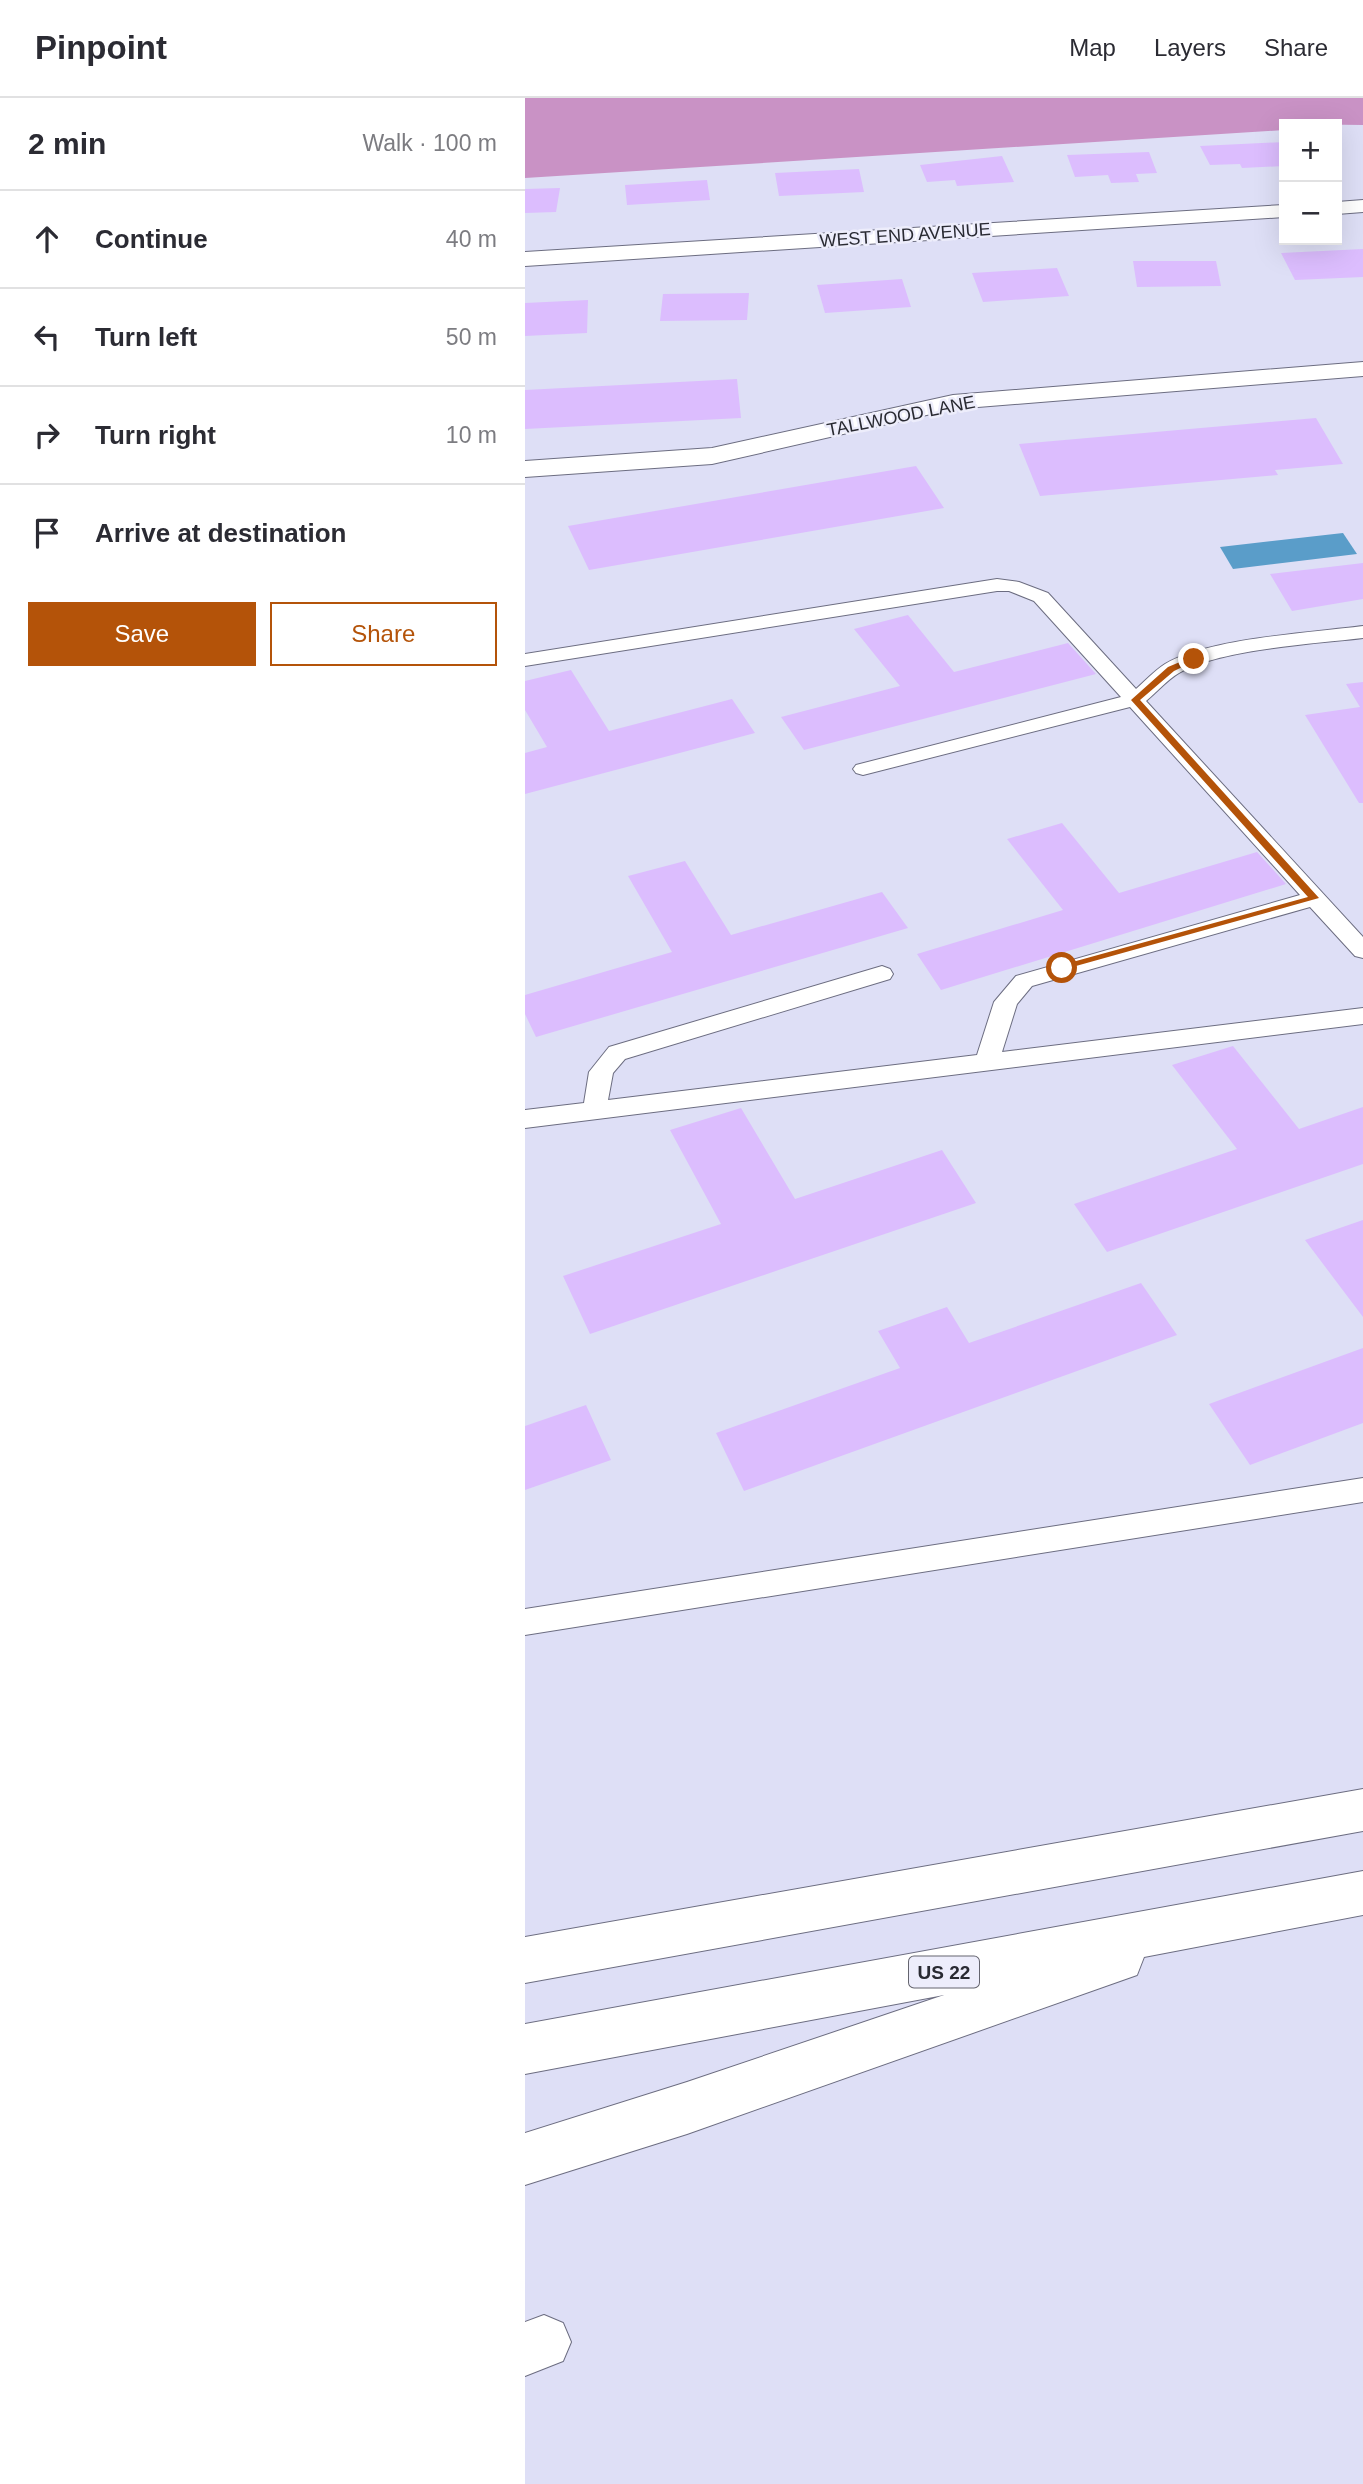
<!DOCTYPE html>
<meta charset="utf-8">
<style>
:root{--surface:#fff;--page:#f7f7f7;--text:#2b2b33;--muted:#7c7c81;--line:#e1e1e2;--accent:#b45309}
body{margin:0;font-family:Helvetica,sans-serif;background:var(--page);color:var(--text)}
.controls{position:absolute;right:21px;top:21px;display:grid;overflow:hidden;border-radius:0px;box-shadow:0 7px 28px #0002}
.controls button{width:63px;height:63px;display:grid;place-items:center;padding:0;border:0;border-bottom:2px solid var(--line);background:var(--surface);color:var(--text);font:35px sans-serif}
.stop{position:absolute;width:21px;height:21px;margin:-16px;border:5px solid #b45309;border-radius:50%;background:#fff}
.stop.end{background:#b45309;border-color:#fff;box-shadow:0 2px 7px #0008}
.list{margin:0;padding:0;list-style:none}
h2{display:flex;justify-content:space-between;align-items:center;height:91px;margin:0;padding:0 28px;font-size:30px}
h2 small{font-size:23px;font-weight:400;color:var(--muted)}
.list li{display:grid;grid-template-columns:46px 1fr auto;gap:21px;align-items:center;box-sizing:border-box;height:98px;padding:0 28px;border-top:2px solid var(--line)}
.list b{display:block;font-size:26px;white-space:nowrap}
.list em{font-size:23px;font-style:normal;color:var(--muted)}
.actions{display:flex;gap:14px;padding:21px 28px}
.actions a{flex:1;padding:16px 0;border:2px solid var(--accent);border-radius:0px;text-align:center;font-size:24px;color:var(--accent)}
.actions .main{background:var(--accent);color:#fff}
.icon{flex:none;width:38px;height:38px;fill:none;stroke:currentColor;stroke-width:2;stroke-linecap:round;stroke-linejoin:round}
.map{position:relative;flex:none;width:838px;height:2386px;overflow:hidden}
header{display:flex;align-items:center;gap:42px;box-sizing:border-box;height:98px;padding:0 35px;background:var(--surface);border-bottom:2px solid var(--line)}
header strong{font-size:33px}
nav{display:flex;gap:38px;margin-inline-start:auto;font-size:24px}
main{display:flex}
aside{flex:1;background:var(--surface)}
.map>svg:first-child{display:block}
</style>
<header>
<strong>Pinpoint</strong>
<nav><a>Map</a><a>Layers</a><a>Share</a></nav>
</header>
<main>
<aside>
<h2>2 min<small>Walk · 100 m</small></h2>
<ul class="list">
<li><svg class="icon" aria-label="ahead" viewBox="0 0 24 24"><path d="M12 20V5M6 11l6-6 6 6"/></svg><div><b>Continue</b></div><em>40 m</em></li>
<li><svg class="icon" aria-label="left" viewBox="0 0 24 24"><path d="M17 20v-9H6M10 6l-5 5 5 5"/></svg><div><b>Turn left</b></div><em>50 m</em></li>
<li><svg class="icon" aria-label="right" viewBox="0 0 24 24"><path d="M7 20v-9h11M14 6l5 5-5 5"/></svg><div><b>Turn right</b></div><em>10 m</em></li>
<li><svg class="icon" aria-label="arrive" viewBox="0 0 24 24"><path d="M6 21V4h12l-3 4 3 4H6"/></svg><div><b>Arrive at destination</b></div></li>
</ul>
<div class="actions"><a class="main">Save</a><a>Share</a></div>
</aside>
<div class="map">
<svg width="838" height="2386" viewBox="0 0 838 2386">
<rect width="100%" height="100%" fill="#dedff6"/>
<!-- forest -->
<path fill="#c992c5" d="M 0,0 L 838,0 L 838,27 L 759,26 L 759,32 L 0,80 Z"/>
<!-- water -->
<path fill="#5a9dc9" d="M 818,435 L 832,456 L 708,471 L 695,449 Z"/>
<!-- building -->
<path fill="#dcbdfe" d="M 759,44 L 759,68 L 717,70 L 715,66 L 685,67 L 675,48 Z
M 624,54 L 632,75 L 611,76 L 614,84 L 586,85 L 583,77 L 550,79 L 542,57 Z
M 477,58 L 489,84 L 432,88 L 430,82 L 402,84 L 395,67 Z
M 334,71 L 339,94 L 254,98 L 250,75 Z
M 182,82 L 185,102 L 102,107 L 100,87 Z
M 35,90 L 31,114 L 0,115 L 0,91 Z
M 838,151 L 838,179 L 770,182 L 756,155 Z
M 608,163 L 691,163 L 696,188 L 612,189 Z
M 532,170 L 544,198 L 458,204 L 447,175 Z
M 377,181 L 386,209 L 300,215 L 292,187 Z
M 224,195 L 222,222 L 135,223 L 138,196 Z
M 63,202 L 62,235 L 0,238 L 0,205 Z
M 212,281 L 216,320 L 0,331 L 0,292 Z
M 791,320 L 818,366 L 750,372 L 753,377 L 515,398 L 494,346 Z
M 391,368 L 419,410 L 64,472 L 43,428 Z
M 838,465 L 838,501 L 767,513 L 745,476 Z
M 383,517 L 429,574 L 543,545 L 571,576 L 279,652 L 256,619 L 375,588 L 329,531 Z
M 46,572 L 84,633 L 207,601 L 230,635 L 0,696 L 0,655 L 22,649 L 0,612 L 0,583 Z
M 838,584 L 838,705 L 834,705 L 780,617 L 835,609 L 821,586 Z
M 537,725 L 594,795 L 732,754 L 761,786 L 416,892 L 392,856 L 538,812 L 482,741 Z
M 160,763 L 206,837 L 357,794 L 383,830 L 11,939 L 0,916 L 0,897 L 147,854 L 103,778 Z
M 708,948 L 774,1031 L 838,1009 L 838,1066 L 582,1154 L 549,1106 L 712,1051 L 647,967 Z
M 216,1010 L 270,1101 L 417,1052 L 451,1105 L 65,1236 L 38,1178 L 196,1126 L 145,1032 Z
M 838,1122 L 838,1219 L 780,1142 Z
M 616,1185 L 652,1237 L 219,1393 L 191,1335 L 375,1270 L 353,1233 L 422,1209 L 444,1245 Z
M 838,1250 L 838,1325 L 725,1367 L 684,1306 Z
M 61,1307 L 86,1362 L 0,1392 L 0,1328 Z"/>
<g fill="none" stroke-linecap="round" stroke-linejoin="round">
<!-- lane casing -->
<g stroke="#6c6d81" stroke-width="2">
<path id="lane" d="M 472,481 L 494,484 L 523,495 L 611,591 C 620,583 629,573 640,566 C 685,540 784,535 838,528 L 838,540 C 789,546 695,551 654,575 C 642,582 632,594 621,603 L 838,839 L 838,860 L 830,858 L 785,809 L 507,888 L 492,906 L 477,954 L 838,910 L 838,926 L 0,1030 L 0,1012 L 59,1005 L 64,974 L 84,949 L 357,868 L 365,871 L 368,876 L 365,881 L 100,961 L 88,975 L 83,1002 L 452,957 L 469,904 L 491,878 L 775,797 L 605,609 L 338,677 L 331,675 L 328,671 L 331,667 L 596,599 L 509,503 L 484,493 L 472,493 L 0,568 L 0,556 Z
M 838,1380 L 838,1404 L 0,1537 L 0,1511 Z"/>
</g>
<!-- street casing -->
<g stroke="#6c6d81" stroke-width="2">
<path id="street" d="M 838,102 L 838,114 L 812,116 L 812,104 Z
M 759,107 L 759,119 L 0,168 L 0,154 Z
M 838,264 L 838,278 L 428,311 L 187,366 L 0,379 L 0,363 L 187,350 L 428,297 Z"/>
</g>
<!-- highway casing -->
<g stroke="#6c6d81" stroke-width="2">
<path id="highway" d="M 838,1691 L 838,1733 L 0,1885 L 0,1839 Z
M 838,1773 L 838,1817 L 619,1859 L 612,1877 L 595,1883 L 162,2036 L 0,2087 L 0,2035 L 162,1984 L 419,1897 L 0,1976 L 0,1926 Z
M 19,2217 L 38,2225 L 46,2244 L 38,2263 L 0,2278 L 0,2224 Z"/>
</g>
<!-- lane -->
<use href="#lane" fill="#fff" fill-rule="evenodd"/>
<!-- street -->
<use href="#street" fill="#fff" fill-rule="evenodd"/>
<!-- highway -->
<use href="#highway" fill="#fff" fill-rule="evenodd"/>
</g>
<!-- route -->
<path fill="#b45309" d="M 669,558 L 672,562 L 649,573 L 615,602 L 794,800 L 533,873 L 533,868 L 783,799 L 606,602 L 643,569 Z"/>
<g text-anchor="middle" stroke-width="5" stroke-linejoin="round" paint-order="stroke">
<!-- far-street labels -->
<g font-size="18" fill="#292a32" stroke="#ededfb">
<text transform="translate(380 137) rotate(-4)" y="6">WEST END AVENUE</text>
<text transform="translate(376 318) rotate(-11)" y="6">TALLWOOD LANE</text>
</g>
<!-- shield labels -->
<rect fill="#ededfb" stroke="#64646e" stroke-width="2" x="384" y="1858.5" width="70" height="31" rx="5"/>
<g font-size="19" font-weight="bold" fill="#292a32">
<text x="419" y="1881">US 22</text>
</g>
</g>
</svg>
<div class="controls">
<button>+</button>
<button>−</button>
</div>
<div class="stop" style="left:537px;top:870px"></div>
<div class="stop end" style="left:669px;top:561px"></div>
</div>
</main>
